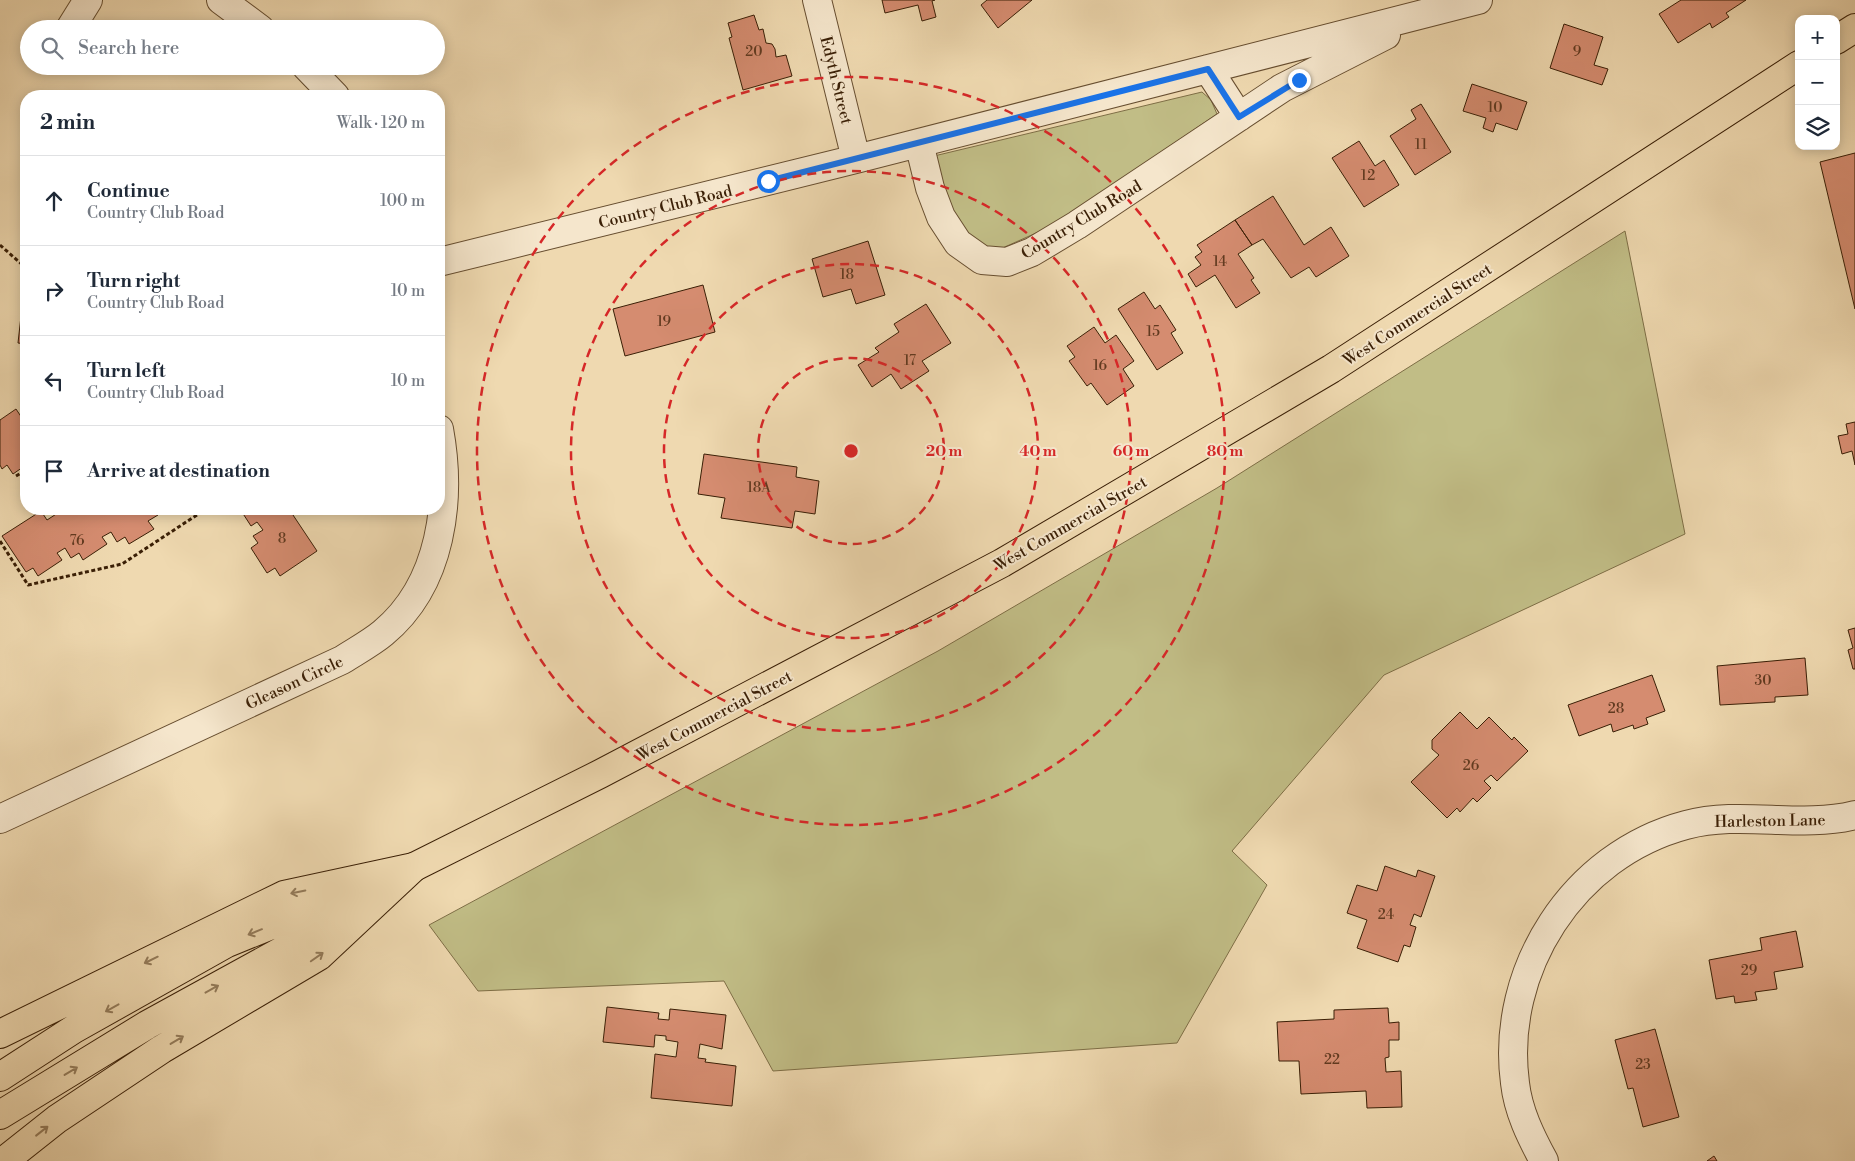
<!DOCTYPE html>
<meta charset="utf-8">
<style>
:root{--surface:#fff;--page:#f2f2f3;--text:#1f2937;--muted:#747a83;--line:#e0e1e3}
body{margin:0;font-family:"Libre Bodoni",serif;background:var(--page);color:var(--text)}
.controls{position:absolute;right:15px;top:15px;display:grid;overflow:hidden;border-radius:10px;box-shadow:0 2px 12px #0003}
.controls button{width:45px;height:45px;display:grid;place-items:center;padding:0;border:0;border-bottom:1px solid var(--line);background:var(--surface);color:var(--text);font:25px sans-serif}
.stop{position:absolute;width:15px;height:15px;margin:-11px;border:4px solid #1a73e8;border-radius:50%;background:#fff}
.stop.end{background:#1a73e8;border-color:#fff;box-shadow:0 1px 5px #0008}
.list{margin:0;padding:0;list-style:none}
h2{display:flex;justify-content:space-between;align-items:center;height:65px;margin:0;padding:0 20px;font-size:21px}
h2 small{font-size:16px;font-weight:400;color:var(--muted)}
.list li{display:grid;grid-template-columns:32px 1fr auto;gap:15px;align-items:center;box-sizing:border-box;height:90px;padding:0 20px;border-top:1px solid var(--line)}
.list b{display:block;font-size:19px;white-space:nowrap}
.list p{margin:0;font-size:16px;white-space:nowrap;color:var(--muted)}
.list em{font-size:16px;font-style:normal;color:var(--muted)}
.icon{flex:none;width:28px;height:28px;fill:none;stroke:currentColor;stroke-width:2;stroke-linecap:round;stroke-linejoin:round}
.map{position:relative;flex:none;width:1855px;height:1161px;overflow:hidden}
.search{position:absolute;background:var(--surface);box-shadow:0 2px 12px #0003;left:20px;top:20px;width:425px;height:55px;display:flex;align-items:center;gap:12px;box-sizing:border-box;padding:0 18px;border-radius:28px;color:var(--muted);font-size:19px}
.panel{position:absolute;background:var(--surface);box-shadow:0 2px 12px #0003;left:20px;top:90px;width:425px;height:425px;border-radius:20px}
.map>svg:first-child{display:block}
</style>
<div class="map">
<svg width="1855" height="1161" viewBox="0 0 1855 1161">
<rect width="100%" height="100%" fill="#efd9b0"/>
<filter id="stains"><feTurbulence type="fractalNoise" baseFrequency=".004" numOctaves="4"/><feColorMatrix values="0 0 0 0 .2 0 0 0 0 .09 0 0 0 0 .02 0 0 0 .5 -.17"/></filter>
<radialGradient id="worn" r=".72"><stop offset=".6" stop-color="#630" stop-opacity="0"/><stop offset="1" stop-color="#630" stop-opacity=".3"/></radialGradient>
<!-- green -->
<path fill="#c1bd86" stroke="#7e6e46" d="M 1202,92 L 1211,100 L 1217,114 L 1054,225 L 998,250 L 978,243 L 956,221 L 943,192 L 934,156 Z
M 1625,231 L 1685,534 L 1384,675 L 1232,851 L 1267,885 L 1177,1043 L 773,1071 L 724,981 L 478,991 L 429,925 L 938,651 L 1217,488 Z"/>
<!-- building -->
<path fill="#d58c70" stroke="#3a1f06" d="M 882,0 L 935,0 L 932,1 L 936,17 L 922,21 L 918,5 L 885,13 Z
M 987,0 L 1032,0 L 998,28 L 981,5 Z
M 1681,0 L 1746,0 L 1726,13 L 1729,17 L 1712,28 L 1710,23 L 1678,43 L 1659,14 Z
M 754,15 L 759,30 L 763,29 L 766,43 L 772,44 L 775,49 L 776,57 L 786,55 L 792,76 L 743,90 L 729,38 L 732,37 L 728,23 Z
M 1564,24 L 1603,37 L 1594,65 L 1608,69 L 1602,85 L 1550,68 Z
M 1472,84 L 1527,102 L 1517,130 L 1496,123 L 1493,132 L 1483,128 L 1486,118 L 1463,111 Z
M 1421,104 L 1451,152 L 1415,175 L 1390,136 L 1416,119 L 1411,110 Z
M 1359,141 L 1375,166 L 1384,160 L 1399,185 L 1364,207 L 1332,158 Z
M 1855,153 L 1855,309 L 1820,162 Z
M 26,169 L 26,216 L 22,216 Z
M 1273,196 L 1304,245 L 1331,227 L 1349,256 L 1316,277 L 1309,267 L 1291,278 L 1263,239 L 1252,245 L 1235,220 Z
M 1235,220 L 1252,245 L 1238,254 L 1254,278 L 1251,280 L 1260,293 L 1236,308 L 1215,275 L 1196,287 L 1188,274 L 1201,265 L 1195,257 L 1202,252 L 1197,245 Z
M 868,241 L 885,295 L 856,304 L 851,289 L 823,297 L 812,259 Z
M 703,285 L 715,332 L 625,356 L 613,309 Z
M 1144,292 L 1155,309 L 1160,305 L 1176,330 L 1171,333 L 1183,353 L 1157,370 L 1118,309 Z
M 23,298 L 26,298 L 26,344 L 18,343 Z
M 926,304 L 951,343 L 922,361 L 929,371 L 901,389 L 891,374 L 872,387 L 858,365 L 879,352 L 875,348 L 899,332 L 894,324 Z
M 1094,327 L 1105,343 L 1116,335 L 1134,361 L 1123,369 L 1134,386 L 1107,405 L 1091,383 L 1087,386 L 1069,361 L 1075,357 L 1067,346 Z
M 16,409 L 22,418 L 26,416 L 26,465 L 13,474 L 7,465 L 2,469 L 0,465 L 0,420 Z
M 1855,422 L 1855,465 L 1852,451 L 1842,454 L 1838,436 L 1848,434 L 1846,424 Z
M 704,454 L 797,467 L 796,477 L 819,481 L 815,514 L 795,511 L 792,528 L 721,518 L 725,498 L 698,494 Z
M 64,509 L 153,509 L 158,515 L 148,521 L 154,529 L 129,544 L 125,537 L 117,542 L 111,532 L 102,537 L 107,544 L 83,560 L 79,553 L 71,558 L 65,548 L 57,553 L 62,560 L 38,576 L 33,568 L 26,572 L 2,536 L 41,511 L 47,520 Z
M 240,509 L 296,509 L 291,512 L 317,551 L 280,576 L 275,568 L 267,573 L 251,548 L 258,543 L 253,536 L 263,530 L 257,522 L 251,526 Z
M 1855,628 L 1855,669 L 1853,669 L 1848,650 L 1853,648 L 1848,630 Z
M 1805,658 L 1808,695 L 1775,697 L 1775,702 L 1720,705 L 1717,666 Z
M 1652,675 L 1665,711 L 1646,718 L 1648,724 L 1634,729 L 1633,725 L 1613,732 L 1611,724 L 1579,736 L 1568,705 Z
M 1460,712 L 1477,729 L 1489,717 L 1512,740 L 1514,737 L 1528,751 L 1497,781 L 1491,775 L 1484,781 L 1491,788 L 1477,802 L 1473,798 L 1460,812 L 1457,808 L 1447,818 L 1411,782 L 1439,755 L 1432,749 L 1432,740 Z
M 1385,866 L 1416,877 L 1418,870 L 1435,876 L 1421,917 L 1414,914 L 1410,925 L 1416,927 L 1410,947 L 1404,945 L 1398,962 L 1357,948 L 1367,920 L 1347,913 L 1357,885 L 1377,891 Z
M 1796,931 L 1803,967 L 1774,972 L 1777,989 L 1755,992 L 1757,1000 L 1735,1003 L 1734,996 L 1716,999 L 1709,960 L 1762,950 L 1760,938 Z
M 607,1007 L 659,1013 L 658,1019 L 669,1020 L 670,1009 L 726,1015 L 722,1049 L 700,1044 L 698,1058 L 706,1059 L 705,1062 L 736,1066 L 732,1106 L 651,1098 L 655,1054 L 676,1057 L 678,1042 L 666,1040 L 666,1036 L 655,1035 L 654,1047 L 603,1042 Z
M 1388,1008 L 1389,1023 L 1399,1022 L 1399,1040 L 1389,1040 L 1389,1057 L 1385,1058 L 1386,1072 L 1401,1071 L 1402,1107 L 1367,1108 L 1366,1091 L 1301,1094 L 1299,1061 L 1279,1061 L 1277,1022 L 1334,1019 L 1334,1010 Z
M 1655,1029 L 1679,1117 L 1643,1127 L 1633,1088 L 1628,1089 L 1615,1040 Z
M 1714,1156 L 1717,1161 L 1707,1161 Z"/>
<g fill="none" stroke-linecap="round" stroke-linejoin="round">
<!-- minor casing -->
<g stroke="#674e30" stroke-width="30">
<path id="minor" d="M 221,0 L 260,29
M 817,0 L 856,159
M 70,29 L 88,0
M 306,66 L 335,96
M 1208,69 L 1239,117
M 919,143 L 930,188 L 941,217 L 958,243 L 982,260 L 1007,262 L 1032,252 L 1077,225 L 1282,88 L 1386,35
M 439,262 L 856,159 L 1478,0
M 0,819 L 342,660 C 356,651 371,643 383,633 C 442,584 452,500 439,429
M 1544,1161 C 1531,1137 1518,1111 1515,1083 C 1500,970 1573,855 1686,825 C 1742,810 1799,829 1855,815"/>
</g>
<!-- major casing -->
<g stroke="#3a1f06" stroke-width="30">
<path id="major" d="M 1836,40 L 1855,28
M 414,867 L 600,774 L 1002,563 L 1331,369 L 1799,65"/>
</g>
<!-- highway casing -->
<g stroke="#3a1f06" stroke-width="30">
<path id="highway" d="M 0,1034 L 284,895 L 414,867
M 0,1077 L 74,1029 L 227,943 L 345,895
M 0,1115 L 147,1025 L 280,952 L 360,901
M 4,1161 L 57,1119 L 162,1049 L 319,956 L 414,867"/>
</g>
<!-- path -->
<path stroke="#3a1f06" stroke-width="3" stroke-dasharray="4 2.5" stroke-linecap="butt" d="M 0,245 L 26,268
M 16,476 L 26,470
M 0,541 L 28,585 L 122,564 L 200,513 L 197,509"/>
<!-- minor -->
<use href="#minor" stroke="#f5e6cc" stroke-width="28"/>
<!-- major -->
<use href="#major" stroke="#efd9b0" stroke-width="28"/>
<!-- highway -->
<use href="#highway" stroke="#efd9b0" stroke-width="28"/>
</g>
<!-- one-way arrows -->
<defs><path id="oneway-shaft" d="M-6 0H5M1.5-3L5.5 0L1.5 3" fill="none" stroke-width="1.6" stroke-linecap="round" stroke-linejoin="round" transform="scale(1.25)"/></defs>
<g stroke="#947c5b">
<use href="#oneway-shaft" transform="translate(298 892) rotate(168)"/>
<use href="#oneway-shaft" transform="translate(255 932) rotate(158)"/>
<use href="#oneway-shaft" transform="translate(317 957) rotate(-35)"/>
<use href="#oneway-shaft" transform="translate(151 960) rotate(154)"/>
<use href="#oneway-shaft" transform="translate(212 989) rotate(-29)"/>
<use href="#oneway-shaft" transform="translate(112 1008) rotate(151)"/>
<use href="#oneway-shaft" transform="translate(177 1040) rotate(-31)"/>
<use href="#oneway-shaft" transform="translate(71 1071) rotate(-31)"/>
<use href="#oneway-shaft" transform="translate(42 1131) rotate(-38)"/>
</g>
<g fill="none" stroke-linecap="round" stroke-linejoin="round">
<!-- route -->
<path stroke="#1a73e8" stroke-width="6" d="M 768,181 L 1208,69 L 1239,117 L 1299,80"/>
</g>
<!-- distance rings -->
<g fill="none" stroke="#d62828" stroke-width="2.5" stroke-dasharray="9 6">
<circle cx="851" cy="451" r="93"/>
<circle cx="851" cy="451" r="187"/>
<circle cx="851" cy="451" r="280"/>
<circle cx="851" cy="451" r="374"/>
</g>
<g text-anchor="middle" stroke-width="4" stroke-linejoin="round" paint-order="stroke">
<!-- number labels -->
<g font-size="14" fill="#613a20">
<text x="754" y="56">20</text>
<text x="1577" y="56">9</text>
<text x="1495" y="112">10</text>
<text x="1421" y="149">11</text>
<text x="1368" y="180">12</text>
<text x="1220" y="266">14</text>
<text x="847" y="279">18</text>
<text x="664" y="326">19</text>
<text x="1153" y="336">15</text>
<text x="910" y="365">17</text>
<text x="1100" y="370">16</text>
<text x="759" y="492">18A</text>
<text x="282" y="543">8</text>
<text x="77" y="545">76</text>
<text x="1763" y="685">30</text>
<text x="1616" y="713">28</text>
<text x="1471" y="770">26</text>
<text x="1386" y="919">24</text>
<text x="1749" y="975">29</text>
<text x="1332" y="1064">22</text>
<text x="1643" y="1069">23</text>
</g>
<!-- street labels -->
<g font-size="16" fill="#3a1f06" stroke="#f5e6cc">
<text transform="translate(837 80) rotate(76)" y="6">Edyth Street</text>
<text transform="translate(665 206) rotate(-14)" y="6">Country Club Road</text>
<text transform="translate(1081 219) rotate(-31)" y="6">Country Club Road</text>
<text transform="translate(1417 314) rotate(-33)" y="6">West Commercial Street</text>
<text transform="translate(1070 523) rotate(-30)" y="6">West Commercial Street</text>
<text transform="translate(294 682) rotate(-25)" y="6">Gleason Circle</text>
<text transform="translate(714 715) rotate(-28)" y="6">West Commercial Street</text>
<text transform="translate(1770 820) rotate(-1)" y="6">Harleston Lane</text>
</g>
</g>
<circle cx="851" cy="451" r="8" fill="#d62828" stroke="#f5e6cc" stroke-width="2.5"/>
<g font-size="15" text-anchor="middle" font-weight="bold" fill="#d62828" stroke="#f5e6cc" stroke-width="4" stroke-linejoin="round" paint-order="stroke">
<text x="944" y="456">20 m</text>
<text x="1038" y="456">40 m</text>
<text x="1131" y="456">60 m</text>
<text x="1225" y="456">80 m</text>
</g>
<rect width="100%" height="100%" filter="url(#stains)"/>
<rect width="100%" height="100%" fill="url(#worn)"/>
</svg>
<div class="controls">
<button>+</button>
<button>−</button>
<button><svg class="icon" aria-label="layers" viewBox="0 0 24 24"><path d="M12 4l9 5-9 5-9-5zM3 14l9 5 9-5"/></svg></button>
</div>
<div class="stop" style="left:768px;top:181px"></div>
<div class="stop end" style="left:1299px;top:80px"></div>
<div class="search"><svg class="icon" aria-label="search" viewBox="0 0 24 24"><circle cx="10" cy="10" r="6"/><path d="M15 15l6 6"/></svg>Search here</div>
<section class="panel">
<h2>2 min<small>Walk · 120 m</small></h2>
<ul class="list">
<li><svg class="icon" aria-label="ahead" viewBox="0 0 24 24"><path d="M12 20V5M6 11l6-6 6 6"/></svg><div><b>Continue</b><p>Country Club Road</p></div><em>100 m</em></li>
<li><svg class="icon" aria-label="right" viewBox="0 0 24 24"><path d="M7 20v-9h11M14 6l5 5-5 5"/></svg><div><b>Turn right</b><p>Country Club Road</p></div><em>10 m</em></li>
<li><svg class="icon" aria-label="left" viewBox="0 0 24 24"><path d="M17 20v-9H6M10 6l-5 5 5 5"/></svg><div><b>Turn left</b><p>Country Club Road</p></div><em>10 m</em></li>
<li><svg class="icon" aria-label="arrive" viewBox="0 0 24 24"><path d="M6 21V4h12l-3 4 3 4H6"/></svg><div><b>Arrive at destination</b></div></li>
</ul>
</section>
</div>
